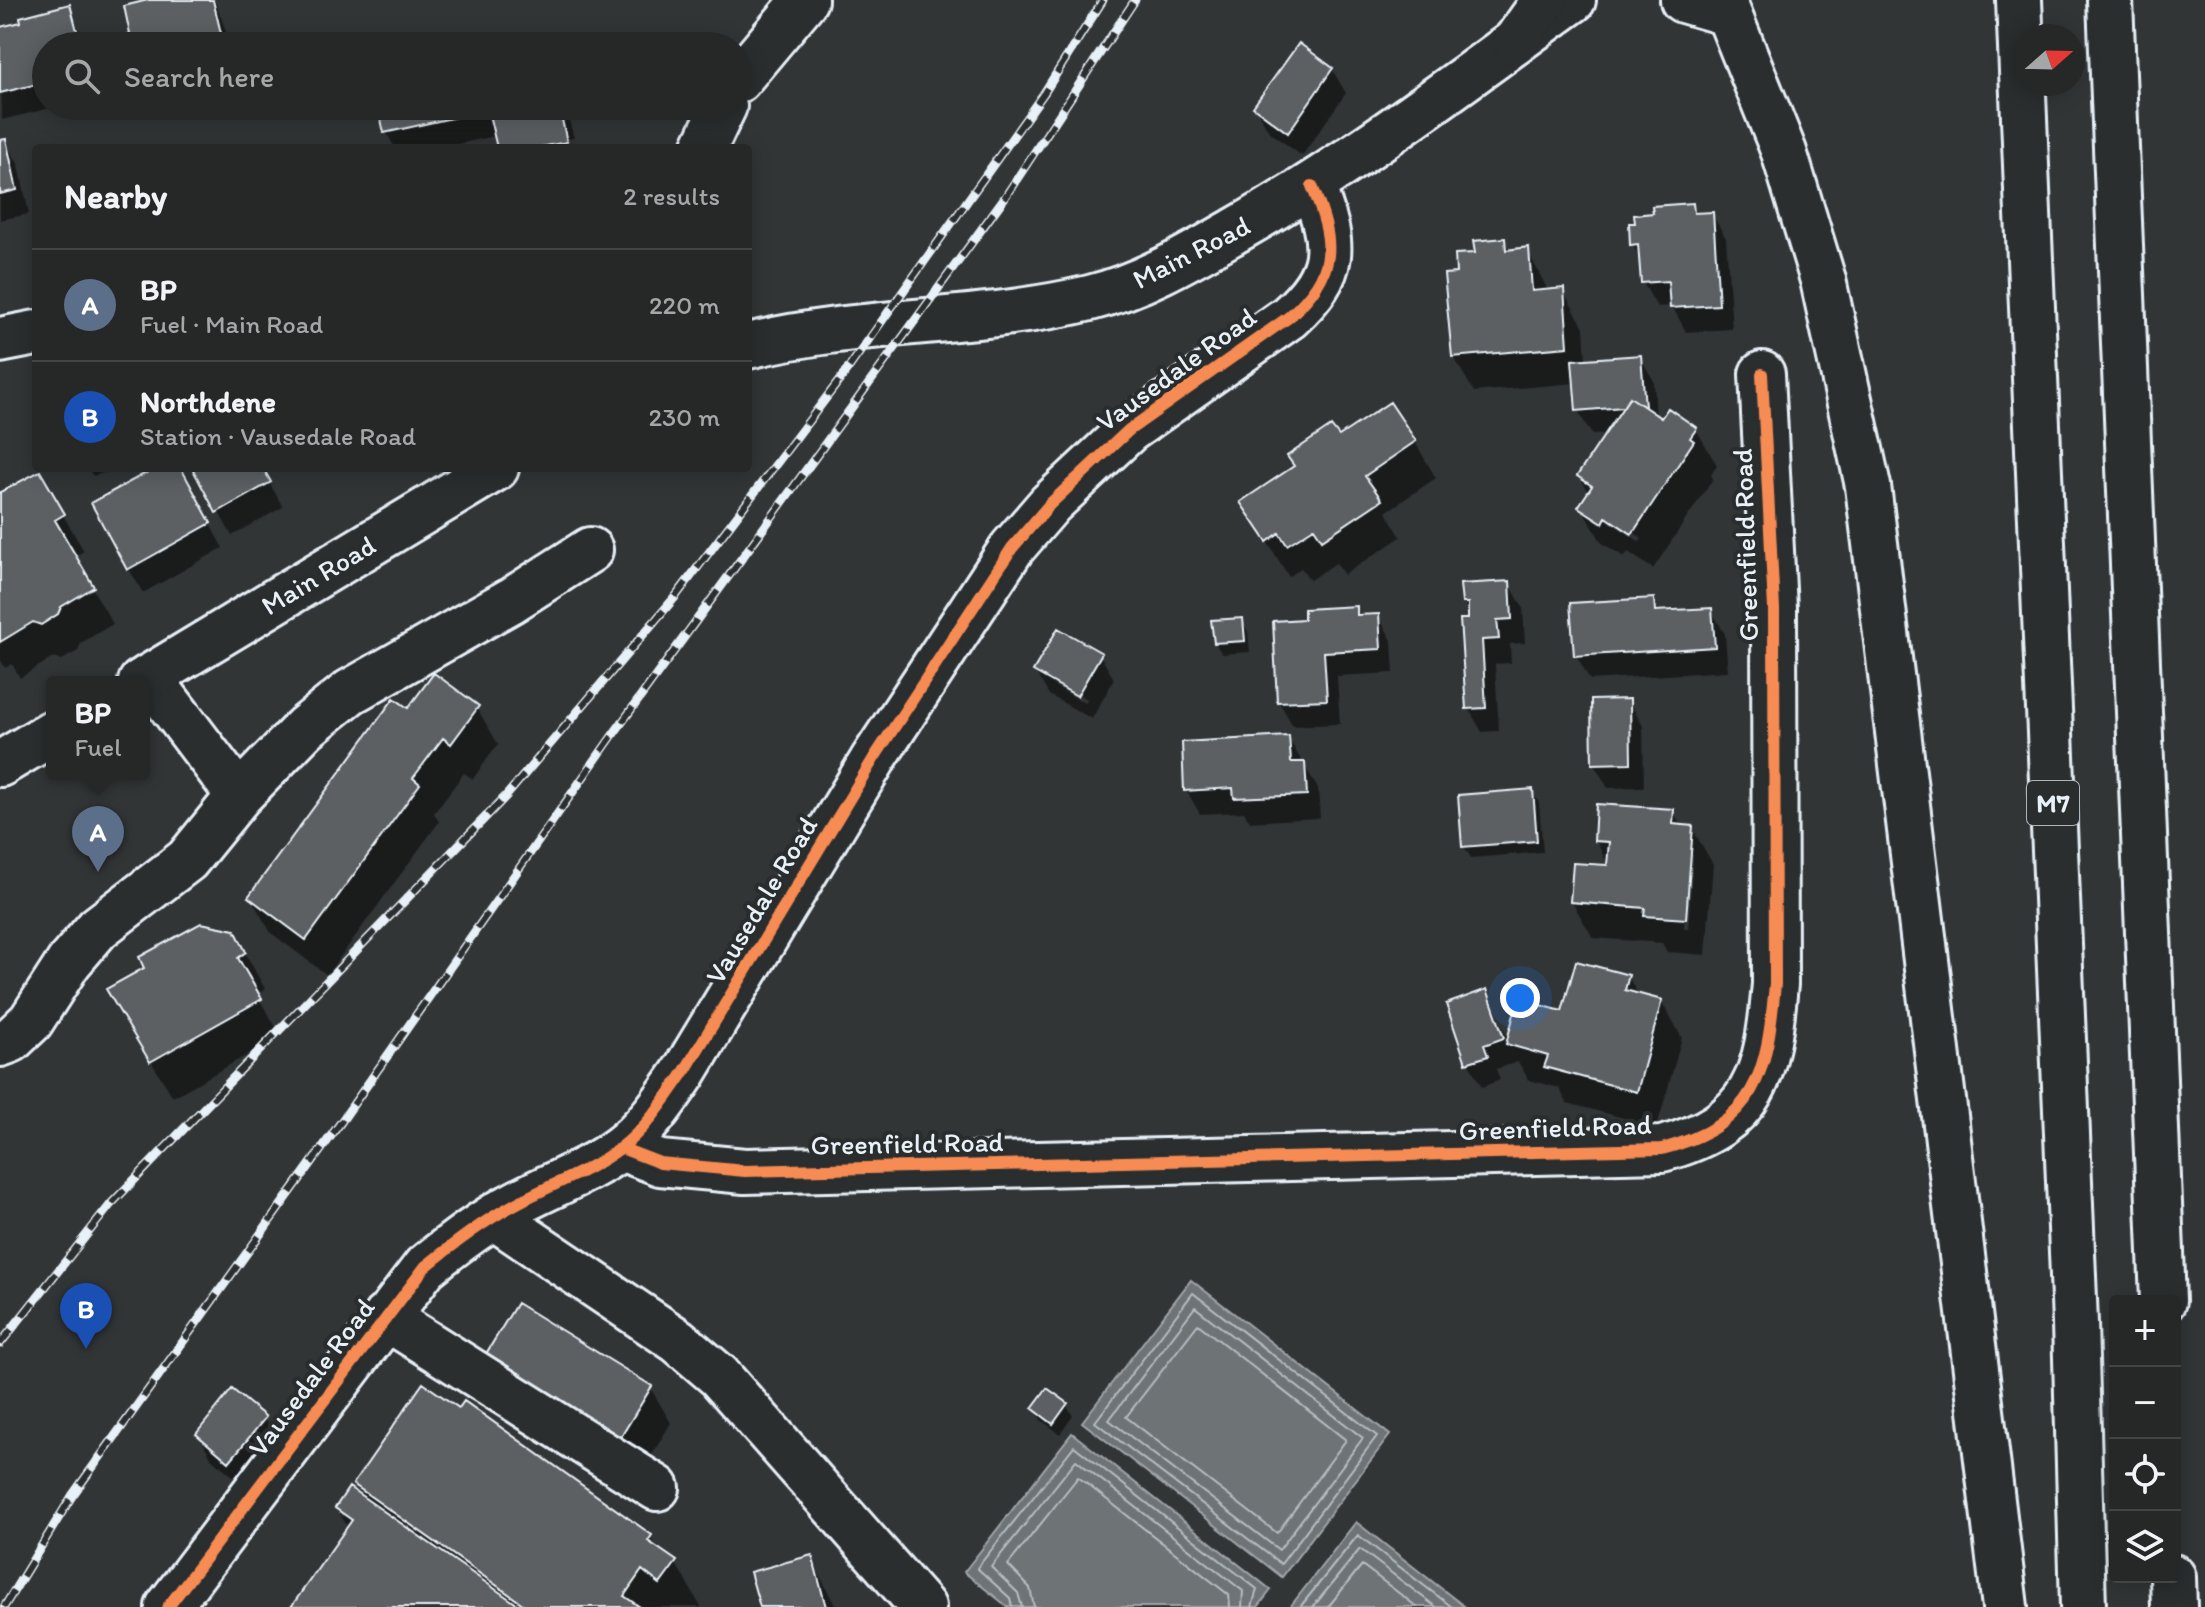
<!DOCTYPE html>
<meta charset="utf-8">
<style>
:root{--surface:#262828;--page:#2e3030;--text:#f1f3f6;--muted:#a4a6a8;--line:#424445;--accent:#ff9aa2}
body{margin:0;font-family:Itim,sans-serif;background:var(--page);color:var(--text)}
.controls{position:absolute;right:24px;bottom:24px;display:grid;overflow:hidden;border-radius:8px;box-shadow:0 4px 20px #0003}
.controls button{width:72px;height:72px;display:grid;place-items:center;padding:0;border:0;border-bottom:2px solid var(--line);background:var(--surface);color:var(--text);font:40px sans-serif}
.compass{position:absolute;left:2013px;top:24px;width:72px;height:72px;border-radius:50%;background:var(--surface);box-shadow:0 4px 20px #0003;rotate:70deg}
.you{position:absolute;left:1520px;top:998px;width:28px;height:28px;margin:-20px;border:6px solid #fff;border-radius:50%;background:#1a73e8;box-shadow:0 0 0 12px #1a73e833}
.badge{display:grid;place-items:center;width:52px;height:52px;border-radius:50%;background:var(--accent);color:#fff;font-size:26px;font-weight:700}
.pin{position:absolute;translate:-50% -66px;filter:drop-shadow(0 2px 4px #0008)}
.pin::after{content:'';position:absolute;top:42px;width:28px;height:24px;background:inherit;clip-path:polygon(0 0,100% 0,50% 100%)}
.popup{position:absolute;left:46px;top:676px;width:104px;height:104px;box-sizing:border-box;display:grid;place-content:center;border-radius:8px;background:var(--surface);filter:drop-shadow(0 2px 6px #0005);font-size:26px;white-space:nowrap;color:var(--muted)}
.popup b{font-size:30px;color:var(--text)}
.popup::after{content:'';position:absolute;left:50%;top:100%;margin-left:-16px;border:16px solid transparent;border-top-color:var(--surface)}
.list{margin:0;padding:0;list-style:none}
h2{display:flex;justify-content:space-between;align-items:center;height:104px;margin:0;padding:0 32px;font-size:34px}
h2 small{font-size:26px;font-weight:400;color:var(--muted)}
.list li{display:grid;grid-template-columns:52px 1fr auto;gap:24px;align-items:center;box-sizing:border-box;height:112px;padding:0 32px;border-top:2px solid var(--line)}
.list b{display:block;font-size:30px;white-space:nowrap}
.list p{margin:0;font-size:26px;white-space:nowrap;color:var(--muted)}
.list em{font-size:26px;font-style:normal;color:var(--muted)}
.icon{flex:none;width:44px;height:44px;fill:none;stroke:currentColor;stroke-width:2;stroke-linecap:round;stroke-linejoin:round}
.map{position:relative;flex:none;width:2205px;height:1607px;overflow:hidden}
.search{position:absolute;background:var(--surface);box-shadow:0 4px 20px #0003;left:32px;top:32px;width:720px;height:88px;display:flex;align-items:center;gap:20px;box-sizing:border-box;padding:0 28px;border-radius:44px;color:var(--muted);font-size:30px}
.panel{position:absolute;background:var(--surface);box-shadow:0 4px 20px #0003;left:32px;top:144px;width:720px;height:328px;border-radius:8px}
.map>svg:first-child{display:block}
</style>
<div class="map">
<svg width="2205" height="1607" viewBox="0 0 2205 1607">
<rect width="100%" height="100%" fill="#323536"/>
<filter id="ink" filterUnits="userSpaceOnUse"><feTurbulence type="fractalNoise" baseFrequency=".0125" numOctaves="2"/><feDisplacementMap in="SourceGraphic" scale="16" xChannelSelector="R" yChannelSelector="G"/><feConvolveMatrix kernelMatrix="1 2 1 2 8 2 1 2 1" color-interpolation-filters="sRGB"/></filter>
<g filter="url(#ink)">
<!-- water -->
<path fill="#6e7376" stroke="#9fa5aa" stroke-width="2" d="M 1191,1280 L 1390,1435 L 1282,1577 L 1082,1422 Z
M 1072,1433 L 1271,1590 L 1258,1607 L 1008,1607 L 964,1572 Z
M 1356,1522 L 1465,1607 L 1290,1607 Z"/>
<!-- shadow -->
<path fill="#0007" fill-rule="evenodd" d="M 157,0 L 215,0 L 231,46 L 115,46 L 133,35 Z
M 69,7 L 87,46 L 46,46 L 46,106 L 59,106 L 2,120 L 0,29 Z
M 1332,69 L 1346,93 L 1302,156 L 1269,132 L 1255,107 Z
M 381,106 L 565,106 L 574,138 L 524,148 L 499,148 L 496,136 L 439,148 L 395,148 L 386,132 Z
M 5,141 L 19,165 L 29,214 L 0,220 L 0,142 Z
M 574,142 L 576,148 L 545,148 Z
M 1692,206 L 1697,215 L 1712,214 L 1726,238 L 1732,329 L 1686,332 L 1672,306 L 1657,307 L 1643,283 L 1641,260 L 1632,244 Z
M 1504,240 L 1510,251 L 1527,250 L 1549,292 L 1563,291 L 1584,327 L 1586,361 L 1640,357 L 1654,381 L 1656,418 L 1696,429 L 1717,465 L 1711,474 L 1713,479 L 1653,569 L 1628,552 L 1624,557 L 1602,543 L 1581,507 L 1589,493 L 1579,476 L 1608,434 L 1592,435 L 1578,411 L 1576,383 L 1474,392 L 1453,356 L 1459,275 L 1477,254 ZM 1610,518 L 1642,538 L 1639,541 L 1610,522 Z
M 1338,439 L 1415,442 L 1436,478 L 1386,512 L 1401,537 L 1344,575 L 1336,563 L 1310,580 L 1301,568 L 1289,577 L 1243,503 Z
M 88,468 L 120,468 L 93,476 Z
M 159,468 L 179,468 L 223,548 L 143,593 L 129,569 Z
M 194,468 L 261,468 L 283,507 L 232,536 Z
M 39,474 L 84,551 L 74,557 L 113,624 L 81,643 L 78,651 L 62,660 L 54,657 L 20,678 L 12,664 L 5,668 L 0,659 L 0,494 Z
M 1509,583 L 1523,607 L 1525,643 L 1510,644 L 1511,663 L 1495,664 L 1499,731 L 1482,732 L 1468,708 L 1470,613 L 1464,602 Z
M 1653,600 L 1660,613 L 1711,610 L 1725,634 L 1728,671 L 1590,680 L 1576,655 Z
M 1356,608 L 1361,617 L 1378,616 L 1392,640 L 1394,673 L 1337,676 L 1340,724 L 1293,726 L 1279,702 Z
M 1242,620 L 1248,632 L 1250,652 L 1222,654 L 1215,643 Z
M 1100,655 L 1114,679 L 1092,719 L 1049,695 L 1035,671 ZM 1053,680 L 1087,699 L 1085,703 L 1053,685 Z
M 1629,701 L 1643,726 L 1644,787 L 1608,788 L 1594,764 Z
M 477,708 L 498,744 L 473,779 L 464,773 L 434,813 L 439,822 L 327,975 L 271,933 L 250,897 L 409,711 Z
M 1288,738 L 1318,788 L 1320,818 L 1250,822 L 1244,812 L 1200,814 L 1186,790 Z
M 1532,791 L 1539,803 L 1543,852 L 1471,858 L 1464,847 Z
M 1673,811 L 1682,827 L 1692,828 L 1713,864 L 1706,955 L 1667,952 L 1662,943 L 1593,938 L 1572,902 L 1609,867 L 1596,841 ZM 1689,851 L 1693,855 L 1688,929 L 1684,929 Z
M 234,932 L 265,989 L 257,995 L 281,1036 L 173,1097 L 129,1026 Z
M 1628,977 L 1639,995 L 1661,1001 L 1682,1038 L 1657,1127 L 1567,1103 L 1559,1088 L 1529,1080 L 1518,1062 L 1496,1069 L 1500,1080 L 1482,1087 L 1468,1062 L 1486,992 L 1509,1040 Z
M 650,1387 L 671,1423 L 640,1475 L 508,1393 Z
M 1066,1404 L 1073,1416 L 1060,1434 L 1041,1420 L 1035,1408 Z
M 264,1418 L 278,1443 L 244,1485 L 212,1459 L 198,1434 Z
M 355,1484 L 650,1536 L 658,1550 L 675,1562 L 701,1607 L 294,1607 L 348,1528 L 337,1509 L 365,1500 Z
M 811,1558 L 836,1607 L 762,1607 Z"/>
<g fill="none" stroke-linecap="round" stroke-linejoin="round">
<!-- shore -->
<path stroke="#b7bfc4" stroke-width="2" d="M 1193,1293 L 1377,1436 L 1281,1564 L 1095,1422 Z
M 1195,1307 L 1363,1438 L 1279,1550 L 1109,1420 Z
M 1198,1324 L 1346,1440 L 1277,1533 L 1126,1417 Z
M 1012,1607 L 1010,1598 L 977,1568 L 1074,1446 L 1257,1589 L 1252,1607
M 1022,1607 L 1018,1593 L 991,1567 L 1076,1460 L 1243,1591 L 1242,1607
M 1034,1607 L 1030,1588 L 1008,1565 L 1078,1477 L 1229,1595 L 1230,1607
M 1300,1607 L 1358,1535 L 1452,1607
M 1313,1607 L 1360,1549 L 1436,1607
M 1328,1607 L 1362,1565 L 1417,1607"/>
</g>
<!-- building -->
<path fill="#5c6063" stroke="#e8f1f8" stroke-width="2" d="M 148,0 L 213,0 L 224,46 L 113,46 L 112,39 L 130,34 L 124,6 Z
M 70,4 L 81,46 L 46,46 L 46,82 L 0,93 L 0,27 L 21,22 L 20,17 Z
M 1299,43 L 1333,68 L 1288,133 L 1253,107 Z
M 378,106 L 487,106 L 488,110 L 384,133 Z
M 487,106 L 559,106 L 567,142 L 535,148 L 497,148 Z
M 6,139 L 17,190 L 0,194 L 0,140 Z
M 1693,203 L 1694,213 L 1713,212 L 1719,305 L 1670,308 L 1668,281 L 1641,283 L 1638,244 L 1630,245 L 1629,223 L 1635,223 L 1634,215 L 1653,213 L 1652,206 Z
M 1505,238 L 1506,250 L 1529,247 L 1532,291 L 1564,288 L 1568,347 L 1452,357 L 1444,274 L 1456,273 L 1455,254 L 1475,253 L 1473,241 Z
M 1641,355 L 1645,407 L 1630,397 L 1623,407 L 1576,411 L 1572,360 Z
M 1630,397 L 1661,418 L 1668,408 L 1697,428 L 1690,438 L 1694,441 L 1632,534 L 1606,517 L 1603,523 L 1578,507 L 1592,486 L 1577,476 Z
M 1390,402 L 1416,441 L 1365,476 L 1382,500 L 1322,540 L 1314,528 L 1287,545 L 1279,533 L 1267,542 L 1240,502 L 1294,466 L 1287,456 L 1331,426 L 1339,436 Z
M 155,468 L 181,468 L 211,523 L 127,570 L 91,503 Z
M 192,468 L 263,468 L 271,482 L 216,513 Z
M 40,471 L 65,514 L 55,520 L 94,587 L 61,607 L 58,614 L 41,625 L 33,622 L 0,642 L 0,492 Z
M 1510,581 L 1512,619 L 1497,620 L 1499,639 L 1482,640 L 1486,708 L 1466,709 L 1460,619 L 1468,619 L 1468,603 L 1462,603 L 1460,584 Z
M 1654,598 L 1655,611 L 1712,608 L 1715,647 L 1574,656 L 1570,603 Z
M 1357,606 L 1357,615 L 1379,614 L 1381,649 L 1324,652 L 1327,700 L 1277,702 L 1273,621 L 1304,619 L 1304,609 Z
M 1243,618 L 1245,641 L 1214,643 L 1211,620 Z
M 1058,628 L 1102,653 L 1077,696 L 1033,671 Z
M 434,673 L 479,706 L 451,744 L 443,738 L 413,778 L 420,784 L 306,940 L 248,897 L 394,698 L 408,708 Z
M 1630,699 L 1631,763 L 1592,764 L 1591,700 Z
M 1289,736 L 1291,762 L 1305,762 L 1307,795 L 1234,798 L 1233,788 L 1184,791 L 1182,742 Z
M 1533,789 L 1537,841 L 1462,847 L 1458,795 Z
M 1596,804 L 1674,809 L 1673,824 L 1693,826 L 1686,919 L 1644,916 L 1645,908 L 1570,902 L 1573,863 L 1607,865 L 1609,842 L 1594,841 Z
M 201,923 L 235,930 L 246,952 L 238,958 L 262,999 L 150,1062 L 106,989 L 144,968 L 139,957 Z
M 1576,961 L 1629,975 L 1625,990 L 1662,1000 L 1637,1092 L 1544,1067 L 1548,1056 L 1506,1044 L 1518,999 L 1562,1011 Z
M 1487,989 L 1504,1038 L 1484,1045 L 1488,1056 L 1466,1063 L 1446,1004 Z
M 517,1303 L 652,1386 L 619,1440 L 484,1357 Z
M 423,1383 L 459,1408 L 464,1401 L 652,1535 L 648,1541 L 677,1561 L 660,1584 L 642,1570 L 624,1596 L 640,1607 L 527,1607 L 353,1484 Z
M 1047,1388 L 1068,1403 L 1053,1424 L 1032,1408 Z
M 232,1389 L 266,1417 L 229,1462 L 196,1434 Z
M 349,1487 L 521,1607 L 291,1607 L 352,1520 L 335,1508 Z
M 812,1555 L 826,1607 L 760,1607 L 750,1572 Z"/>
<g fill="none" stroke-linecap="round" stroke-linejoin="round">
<!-- minor casing -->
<g stroke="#e8f1f8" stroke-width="50">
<path id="minor" d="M 738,80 L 805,0
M 704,148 L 724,106
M 0,340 L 36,333
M 149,677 L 239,796
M 0,1044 L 11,1040 L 31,1021 L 69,962 L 98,928 L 187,860 L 239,796 L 305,728 L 350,692 L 512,600 L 590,550
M 621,1148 L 660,1163 L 745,1171 L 1662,1149 C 1757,1123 1767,1074 1775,984 L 1774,609 L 1762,374
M 494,1217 L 678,1341 L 719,1376 L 923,1607
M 385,1317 L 657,1488
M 168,1607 L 425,1267 C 452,1245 479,1224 510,1207 C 546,1186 585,1174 619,1149 C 645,1130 665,1100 683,1074 L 874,758 L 1012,548 L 1050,504 L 1129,430 L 1289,317 C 1338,272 1336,245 1312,186"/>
</g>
<!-- major casing -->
<g stroke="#e8f1f8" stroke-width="50">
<path id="major" d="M 748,346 C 860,318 977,325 1090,298 C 1143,285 1191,256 1238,229 C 1355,162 1463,79 1573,0
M 141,682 L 496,468
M 0,764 L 52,733"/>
</g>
<!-- highway casing -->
<g stroke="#e8f1f8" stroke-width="50">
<path id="highway" d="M 1683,0 L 1728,13
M 1723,0 L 1784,152 L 1823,280 L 1868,486 L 2005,1607
M 2019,0 L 2075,1323 L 2083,1607
M 2110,0 L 2163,1301
M 1515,42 L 1545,0
M 2173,1577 L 2174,1607"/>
</g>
<!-- minor -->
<use href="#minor" stroke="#2a2d2e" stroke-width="44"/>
<!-- major -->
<use href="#major" stroke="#2a2d2e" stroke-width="44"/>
<!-- highway -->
<use href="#highway" stroke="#2a2d2e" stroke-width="44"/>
<!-- rail casing -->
<g stroke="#e8f1f8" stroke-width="9">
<path id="rail" d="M 0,1344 L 111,1204 L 506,796 L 676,596 L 845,373 L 1044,93 L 1103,0
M 4,1607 L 72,1496 L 341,1122 L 615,732 L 1005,197 L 1135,0"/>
</g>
<!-- rail -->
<use href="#rail" stroke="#2a2d2e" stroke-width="6" stroke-dasharray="18" stroke-linecap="butt"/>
<!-- cycleway casing -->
<g stroke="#2a2d2e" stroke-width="17">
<path id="cycleway" d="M 621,1148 L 660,1163 L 745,1171 L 1662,1149 C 1757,1123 1767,1074 1775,984 L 1774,609 L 1762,374
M 168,1607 L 425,1267 C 452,1245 479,1224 510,1207 C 546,1186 585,1174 619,1149 C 645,1130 665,1100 683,1074 L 874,758 L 1012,548 L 1050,504 L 1129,430 L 1289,317 C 1338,272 1336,245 1312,186"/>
</g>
<!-- cycleway -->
<use href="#cycleway" stroke="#f68b52" stroke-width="12"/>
</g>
</g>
<g text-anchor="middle" stroke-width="8" stroke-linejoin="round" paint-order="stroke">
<!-- shield labels -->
<rect fill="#2a2d2e" stroke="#afb6bb" stroke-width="2" x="2027" y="781" width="52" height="44" rx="6"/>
<g font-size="26" font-weight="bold" fill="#e8f1f8">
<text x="2053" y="812">M7</text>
</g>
<!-- street labels -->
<g font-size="28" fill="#e8f1f8" stroke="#2a2d2e">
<text transform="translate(1191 252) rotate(-27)" y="10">Main Road</text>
<text transform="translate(1176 369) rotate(-36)" y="10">Vausedale Road</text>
<text transform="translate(1745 545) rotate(-92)" y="10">Greenfield Road</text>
<text transform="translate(318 575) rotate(-31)" y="10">Main Road</text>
<text transform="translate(761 900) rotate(-59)" y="10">Vausedale Road</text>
<text transform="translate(1555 1127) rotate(-2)" y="10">Greenfield Road</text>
<text transform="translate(907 1143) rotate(-1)" y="10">Greenfield Road</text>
<text transform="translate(311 1377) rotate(-53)" y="10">Vausedale Road</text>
</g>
</g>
</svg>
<div class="controls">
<button>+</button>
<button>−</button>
<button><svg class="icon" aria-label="locate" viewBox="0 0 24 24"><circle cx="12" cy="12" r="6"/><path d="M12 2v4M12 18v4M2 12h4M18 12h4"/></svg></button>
<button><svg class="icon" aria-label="layers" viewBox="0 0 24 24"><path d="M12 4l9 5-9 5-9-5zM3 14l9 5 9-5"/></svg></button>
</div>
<svg class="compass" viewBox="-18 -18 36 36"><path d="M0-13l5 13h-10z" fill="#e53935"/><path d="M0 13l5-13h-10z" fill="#a4a6a8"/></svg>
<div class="you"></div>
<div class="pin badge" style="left:98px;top:872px;background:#5c6f8a">A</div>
<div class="popup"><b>BP</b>Fuel</div>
<div class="pin badge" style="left:86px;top:1349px;background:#1a4fb4">B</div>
<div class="search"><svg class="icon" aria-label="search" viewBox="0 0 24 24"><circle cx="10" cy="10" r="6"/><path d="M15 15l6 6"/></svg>Search here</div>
<section class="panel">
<h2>Nearby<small>2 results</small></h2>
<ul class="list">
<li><span class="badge" style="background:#5c6f8a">A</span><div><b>BP</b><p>Fuel · Main Road</p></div><em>220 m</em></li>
<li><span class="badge" style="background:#1a4fb4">B</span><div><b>Northdene</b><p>Station · Vausedale Road</p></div><em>230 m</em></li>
</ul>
</section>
</div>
